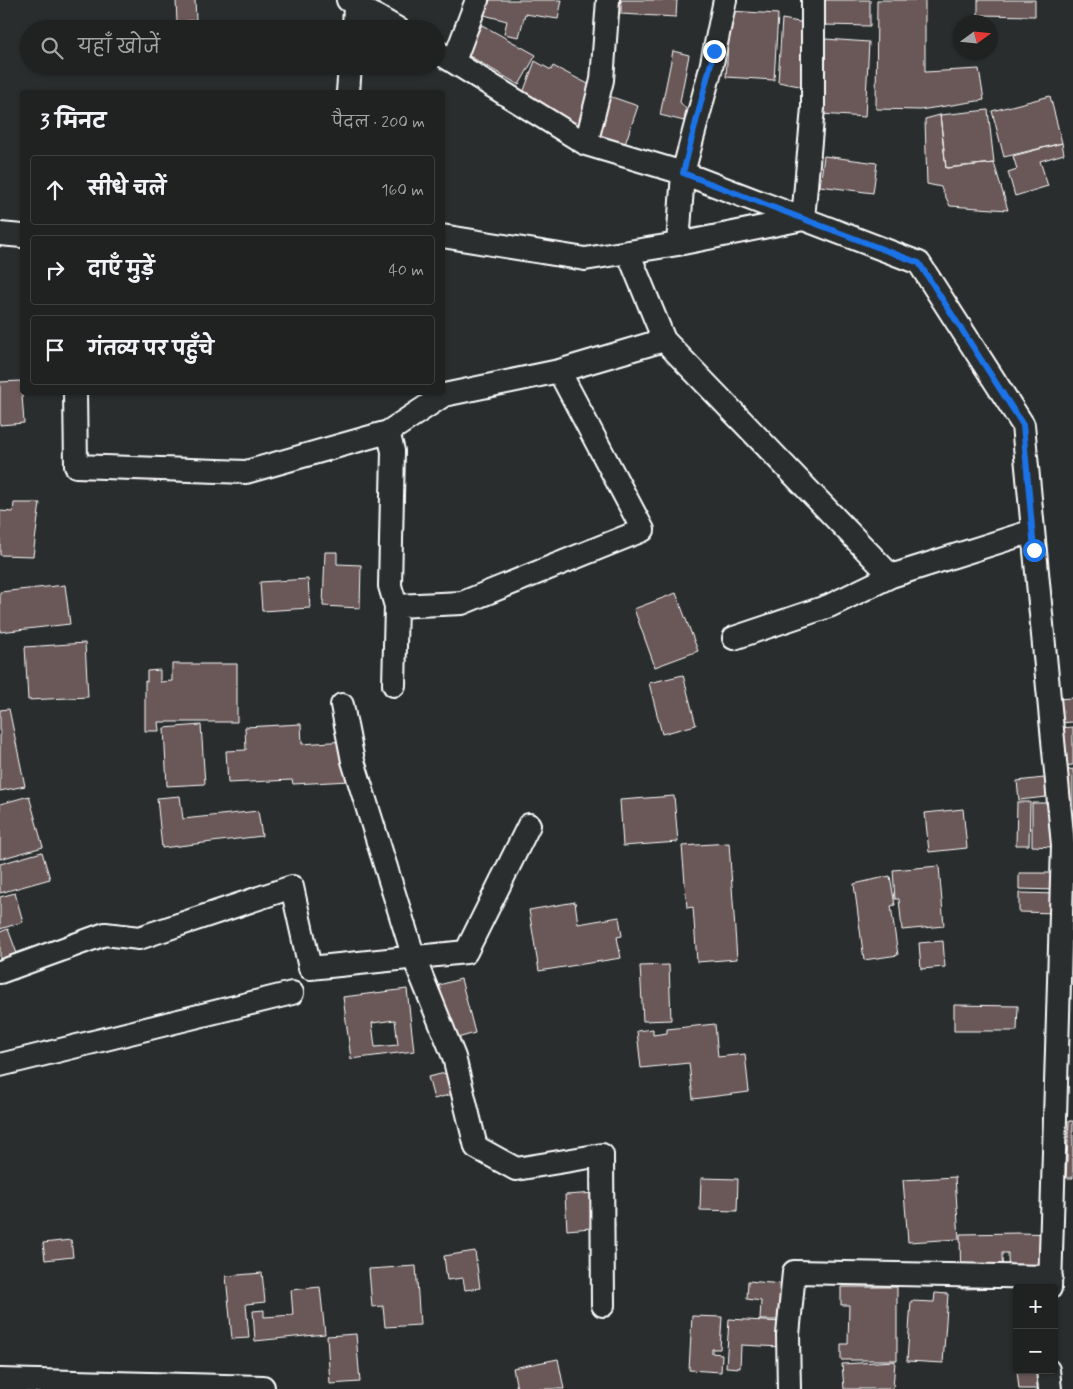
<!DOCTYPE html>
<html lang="hi">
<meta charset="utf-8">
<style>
:root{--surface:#202222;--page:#2d2f2f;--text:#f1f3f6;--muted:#a2a4a5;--line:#3d3f40}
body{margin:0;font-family:Mynerve,"Playpen Sans Deva",sans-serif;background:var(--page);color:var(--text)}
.controls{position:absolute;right:15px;bottom:15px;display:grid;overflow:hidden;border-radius:5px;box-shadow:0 1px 4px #0004}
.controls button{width:45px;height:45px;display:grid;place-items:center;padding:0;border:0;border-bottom:1px solid var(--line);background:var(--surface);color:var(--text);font:25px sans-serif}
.compass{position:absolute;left:953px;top:15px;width:45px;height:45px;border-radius:50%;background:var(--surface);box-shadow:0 1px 4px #0004;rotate:75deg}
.stop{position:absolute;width:15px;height:15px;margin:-11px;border:4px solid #1a73e8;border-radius:50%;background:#fff}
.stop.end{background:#1a73e8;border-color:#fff;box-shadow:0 1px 5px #0008}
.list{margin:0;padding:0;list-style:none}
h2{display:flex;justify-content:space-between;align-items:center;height:65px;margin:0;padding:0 20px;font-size:21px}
h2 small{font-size:16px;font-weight:400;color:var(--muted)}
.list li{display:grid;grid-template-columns:32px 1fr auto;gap:15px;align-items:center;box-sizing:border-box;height:70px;margin:0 10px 10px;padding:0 10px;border:1px solid var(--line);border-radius:5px}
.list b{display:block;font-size:19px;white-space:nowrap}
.list em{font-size:16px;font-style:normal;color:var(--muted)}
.icon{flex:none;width:28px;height:28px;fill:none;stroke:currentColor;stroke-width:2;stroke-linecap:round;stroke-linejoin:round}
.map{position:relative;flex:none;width:1073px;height:1389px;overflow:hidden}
.search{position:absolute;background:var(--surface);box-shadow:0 1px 4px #0004;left:20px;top:20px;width:425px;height:55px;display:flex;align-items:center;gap:12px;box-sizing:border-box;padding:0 18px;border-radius:28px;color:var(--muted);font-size:19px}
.panel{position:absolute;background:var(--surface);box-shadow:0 1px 4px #0004;left:20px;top:90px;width:425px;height:305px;border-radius:5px}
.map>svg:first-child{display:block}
</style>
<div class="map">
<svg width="1073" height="1389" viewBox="0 0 1073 1389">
<rect width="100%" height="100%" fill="#2a2d2e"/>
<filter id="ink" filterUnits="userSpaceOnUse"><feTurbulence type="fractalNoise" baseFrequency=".02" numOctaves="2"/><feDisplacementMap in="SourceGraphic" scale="10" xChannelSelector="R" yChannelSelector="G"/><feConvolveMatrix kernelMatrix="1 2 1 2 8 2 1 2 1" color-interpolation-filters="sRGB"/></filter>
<g filter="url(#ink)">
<!-- building -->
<path fill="#6b5858" stroke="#fff" fill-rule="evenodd" d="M 176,0 L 195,0 L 196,20 L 177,22 Z
M 490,0 L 562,0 L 558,19 L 525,14 L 519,37 L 504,34 L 507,21 L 484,15 Z
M 621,0 L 677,0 L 676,17 L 621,14 Z
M 825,0 L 870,0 L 870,26 L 824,25 Z
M 877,0 L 925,0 L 925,72 L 979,69 L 984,100 L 920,110 L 876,109 Z
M 978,0 L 1035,0 L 1035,16 L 978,15 Z
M 730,11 L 778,14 L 774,80 L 726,77 Z
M 782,19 L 811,24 L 810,88 L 778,82 Z
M 482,25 L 536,55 L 519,85 L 466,54 Z
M 825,39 L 869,42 L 865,117 L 821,114 Z
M 673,51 L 689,55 L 680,102 L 686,109 L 684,121 L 660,115 Z
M 535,61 L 551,70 L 553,66 L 596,88 L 584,135 L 523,93 Z
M 606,95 L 638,106 L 622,153 L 591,142 Z
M 1050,96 L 1062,143 L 1004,157 L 992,111 Z
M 988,110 L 994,163 L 946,168 L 940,115 Z
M 940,115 L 946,168 L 994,163 L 1008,210 L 950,206 L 941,187 L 927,184 L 925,119 Z
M 1062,143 L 1064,154 L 1040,161 L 1048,186 L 1015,196 L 1008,172 L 1017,169 L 1013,156 Z
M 824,156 L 877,163 L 873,193 L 820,186 Z
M 21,381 L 24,423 L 0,425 L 0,382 Z
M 14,503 L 40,503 L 33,556 L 0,555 L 0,511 L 13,512 Z
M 325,552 L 337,552 L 337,564 L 361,565 L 360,608 L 323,606 Z
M 308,579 L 310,608 L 262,611 L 260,582 Z
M 65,585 L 70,624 L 0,632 L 0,592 Z
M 676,593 L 698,651 L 655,667 L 634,609 Z
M 85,643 L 88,697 L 28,700 L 25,647 Z
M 172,664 L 237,664 L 237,722 L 158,722 L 159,731 L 145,731 L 145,681 L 147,682 L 147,671 L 160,670 L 160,682 L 172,681 Z
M 683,675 L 696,725 L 662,734 L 649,683 Z
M 1073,698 L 1073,722 L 1057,723 L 1055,699 Z
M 9,709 L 25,786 L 0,791 L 0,710 Z
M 301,724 L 302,744 L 346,741 L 349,781 L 293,784 L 292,780 L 228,783 L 226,751 L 246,750 L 245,727 Z
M 201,725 L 205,784 L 167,786 L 164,728 Z
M 1073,727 L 1073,765 L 1062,766 L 1059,728 Z
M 1073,769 L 1073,831 L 1072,831 L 1068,770 Z
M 1053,777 L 1055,796 L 1019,800 L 1017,781 Z
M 29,796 L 43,847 L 0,859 L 0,804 Z
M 180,796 L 183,819 L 258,811 L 262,836 L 162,848 L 157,798 Z
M 674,796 L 678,842 L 623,846 L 620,800 Z
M 1017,802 L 1030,802 L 1029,845 L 1016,845 Z
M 1032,803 L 1054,803 L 1054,847 L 1032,846 Z
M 963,809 L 967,848 L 929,852 L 925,813 Z
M 729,843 L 737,959 L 697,962 L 693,907 L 687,908 L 682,846 Z
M 42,852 L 50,879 L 0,893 L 0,864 Z
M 939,866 L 944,926 L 902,930 L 899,899 L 895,899 L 893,870 Z
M 1019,873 L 1058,873 L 1058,890 L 1019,889 Z
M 890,876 L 895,905 L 891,906 L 898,955 L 864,960 L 854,884 Z
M 15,893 L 23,922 L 0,929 L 0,897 Z
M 1019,893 L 1058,894 L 1058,913 L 1019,912 Z
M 575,902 L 578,924 L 619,917 L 622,936 L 617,937 L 621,958 L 539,971 L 529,910 Z
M 1066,924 L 1073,924 L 1073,973 L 1066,973 Z
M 8,929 L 19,959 L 0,966 L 0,932 Z
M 943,941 L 945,967 L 921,969 L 919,943 Z
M 669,965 L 671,1020 L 643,1021 L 640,966 Z
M 461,979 L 475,1033 L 454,1039 L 439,985 Z
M 407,989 L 414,1051 L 351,1059 L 343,997 ZM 395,1020 L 398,1045 L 375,1047 L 372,1023 Z
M 954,1005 L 1018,1006 L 1017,1031 L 954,1031 Z
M 715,1024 L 718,1057 L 745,1054 L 749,1092 L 693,1099 L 689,1063 L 641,1068 L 637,1031 L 653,1029 L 653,1035 L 667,1033 L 667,1029 Z
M 454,1071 L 460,1092 L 434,1099 L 428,1077 Z
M 1069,1121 L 1073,1121 L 1073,1178 L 1066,1178 Z
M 955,1177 L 959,1239 L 908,1242 L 903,1180 Z
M 701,1178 L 738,1179 L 737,1211 L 700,1210 Z
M 612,1192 L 615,1226 L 567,1230 L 565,1195 Z
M 1018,1233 L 1057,1234 L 1059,1286 L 1009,1287 L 1008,1253 L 1002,1253 L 1003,1288 L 961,1289 L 960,1234 Z
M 71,1240 L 73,1257 L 45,1260 L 43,1243 Z
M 475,1251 L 480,1288 L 465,1290 L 463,1278 L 447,1280 L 444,1256 Z
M 416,1266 L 420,1325 L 385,1327 L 383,1306 L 372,1307 L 369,1269 Z
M 262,1273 L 265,1302 L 246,1304 L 249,1338 L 232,1339 L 226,1276 Z
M 748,1281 L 782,1284 L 781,1320 L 760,1320 L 761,1301 L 747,1299 Z
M 320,1287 L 325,1334 L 255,1341 L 253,1311 L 264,1310 L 264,1317 L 293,1315 L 291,1290 Z
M 841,1287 L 897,1287 L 897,1360 L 841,1360 L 841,1344 L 848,1344 L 849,1305 L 841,1305 Z
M 935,1293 L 948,1294 L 943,1363 L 907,1361 L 911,1301 L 934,1302 Z
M 692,1316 L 722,1317 L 720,1349 L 712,1349 L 712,1353 L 722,1354 L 721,1372 L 689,1370 Z
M 729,1319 L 782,1322 L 781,1347 L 741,1345 L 740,1368 L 726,1367 Z
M 1054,1321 L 1057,1321 L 1055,1355 L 1054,1355 Z
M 356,1334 L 360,1382 L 330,1384 L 327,1336 Z
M 558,1359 L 564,1389 L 517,1389 L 513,1368 Z
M 895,1361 L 893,1389 L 844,1389 L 842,1364 Z
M 1017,1370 L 1044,1370 L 1045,1389 L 1019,1389 Z"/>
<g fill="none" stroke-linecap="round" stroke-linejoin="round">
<!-- minor casing -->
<g stroke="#fff" stroke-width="26">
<path id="minor" d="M 348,0 L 398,29
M 354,29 L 355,5
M 436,51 L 586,144 L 683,173 L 919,263 L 1023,425 L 1063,845 L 1050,1288
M 454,61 L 477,0
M 348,92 L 350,66
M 586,144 L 602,80 L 608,0
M 0,234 L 22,236
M 442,236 L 585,259 L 678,244 L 803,219 L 813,108 L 813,0
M 678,244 L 683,173 L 711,68 L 725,0
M 628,252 L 664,340
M 75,392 L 76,466 L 246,472 L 388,432 L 444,395 L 559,371 L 664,340 L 891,576
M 388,432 L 393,451 L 390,586 L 396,606 L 394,685
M 396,606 L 462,603 L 643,530 L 559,371
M 734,638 L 829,606 L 891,576 L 1033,531
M 342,705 L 353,761 L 414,958 L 454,1057 L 476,1147 L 516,1169 L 602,1155 L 603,1305
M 0,972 L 105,934 L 139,938 L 292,887 L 310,968 L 466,952 L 529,825
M 0,1065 L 292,993
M 1048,1370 L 1050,1389
M 0,1380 L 263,1387
M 789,1389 L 788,1335 L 794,1272 L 1051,1277"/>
</g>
<!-- minor -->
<use href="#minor" stroke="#2a2d2e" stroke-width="22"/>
</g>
</g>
<g fill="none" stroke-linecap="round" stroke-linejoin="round" filter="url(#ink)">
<!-- route -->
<path stroke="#1a73e8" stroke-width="6" d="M 714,51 L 683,173 L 919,263 L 1023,425 L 1034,550"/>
</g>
</svg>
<div class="controls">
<button>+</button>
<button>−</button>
</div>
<svg class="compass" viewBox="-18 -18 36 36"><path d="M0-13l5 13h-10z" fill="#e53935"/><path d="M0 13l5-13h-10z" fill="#a2a4a5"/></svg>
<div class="stop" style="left:1034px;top:550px"></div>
<div class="stop end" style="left:714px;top:51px"></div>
<div class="search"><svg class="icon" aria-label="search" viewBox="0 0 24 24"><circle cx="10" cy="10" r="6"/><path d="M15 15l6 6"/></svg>यहाँ खोजें</div>
<section class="panel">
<h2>3 मिनट<small>पैदल · 200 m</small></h2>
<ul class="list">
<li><svg class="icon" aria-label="ahead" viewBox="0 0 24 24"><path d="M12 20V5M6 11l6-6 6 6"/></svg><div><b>सीधे चलें</b></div><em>160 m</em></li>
<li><svg class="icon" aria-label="right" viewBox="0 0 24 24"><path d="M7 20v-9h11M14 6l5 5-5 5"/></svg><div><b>दाएँ मुड़ें</b></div><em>40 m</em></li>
<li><svg class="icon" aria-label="arrive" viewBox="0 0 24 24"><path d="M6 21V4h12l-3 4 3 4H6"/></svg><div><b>गंतव्य पर पहुँचे</b></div></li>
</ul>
</section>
</div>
